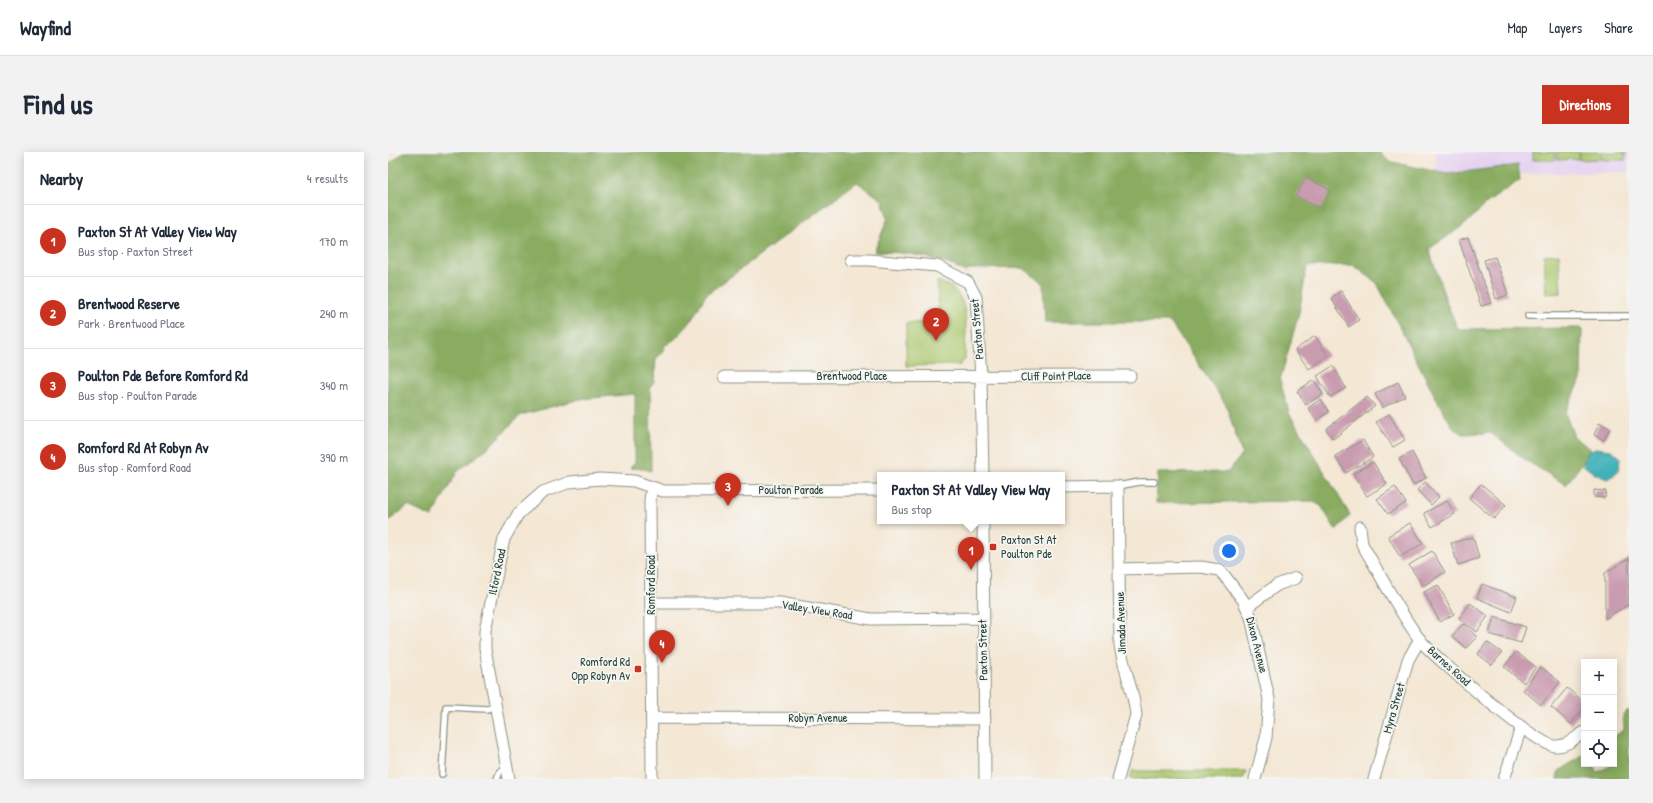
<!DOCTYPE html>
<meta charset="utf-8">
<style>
:root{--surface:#fff;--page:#f2f2f3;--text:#1f2937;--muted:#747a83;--line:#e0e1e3;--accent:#c8321e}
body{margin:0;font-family:"Patrick Hand",sans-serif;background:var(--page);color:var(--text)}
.controls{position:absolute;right:12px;bottom:12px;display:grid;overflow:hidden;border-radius:0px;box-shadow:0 2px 10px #0003}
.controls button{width:36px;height:36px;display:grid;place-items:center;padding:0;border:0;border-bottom:1px solid var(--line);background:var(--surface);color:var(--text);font:20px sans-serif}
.you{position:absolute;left:841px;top:399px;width:14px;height:14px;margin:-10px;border:3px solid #fff;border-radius:50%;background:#1a73e8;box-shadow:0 0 0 6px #1a73e833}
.badge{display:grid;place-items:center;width:26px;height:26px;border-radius:50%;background:var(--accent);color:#fff;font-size:13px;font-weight:700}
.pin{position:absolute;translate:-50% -33px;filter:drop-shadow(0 1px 2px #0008)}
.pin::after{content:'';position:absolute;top:21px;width:14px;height:12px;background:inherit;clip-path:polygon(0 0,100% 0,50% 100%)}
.popup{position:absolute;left:489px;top:320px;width:188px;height:52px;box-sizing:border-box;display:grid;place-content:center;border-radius:0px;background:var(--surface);filter:drop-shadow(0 1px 3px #0005);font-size:13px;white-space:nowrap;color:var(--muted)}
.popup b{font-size:15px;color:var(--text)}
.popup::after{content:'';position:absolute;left:50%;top:100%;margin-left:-8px;border:8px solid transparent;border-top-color:var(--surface)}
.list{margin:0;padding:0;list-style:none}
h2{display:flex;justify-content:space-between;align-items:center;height:52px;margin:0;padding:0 16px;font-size:17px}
h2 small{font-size:13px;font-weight:400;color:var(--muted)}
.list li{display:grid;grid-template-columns:26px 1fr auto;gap:12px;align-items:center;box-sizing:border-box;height:72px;padding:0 16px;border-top:1px solid var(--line)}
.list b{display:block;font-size:15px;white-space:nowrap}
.list p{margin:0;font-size:13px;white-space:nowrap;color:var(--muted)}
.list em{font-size:13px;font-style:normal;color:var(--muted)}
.icon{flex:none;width:22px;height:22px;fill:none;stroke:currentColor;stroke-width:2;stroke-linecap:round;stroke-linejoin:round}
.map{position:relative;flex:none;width:1241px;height:627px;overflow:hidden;border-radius:0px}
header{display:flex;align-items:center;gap:24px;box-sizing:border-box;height:56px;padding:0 20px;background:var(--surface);border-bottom:1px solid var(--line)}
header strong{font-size:19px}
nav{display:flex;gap:22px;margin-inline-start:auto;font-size:14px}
.intro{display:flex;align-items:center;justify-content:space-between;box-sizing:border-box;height:96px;padding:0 24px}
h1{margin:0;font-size:28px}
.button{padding:10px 18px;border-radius:0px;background:var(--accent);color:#fff;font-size:14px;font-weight:700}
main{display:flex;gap:24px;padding:0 24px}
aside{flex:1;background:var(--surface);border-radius:0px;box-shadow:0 2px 10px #0003}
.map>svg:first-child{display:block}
</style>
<header>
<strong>Wayfind</strong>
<nav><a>Map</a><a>Layers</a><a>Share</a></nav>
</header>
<div class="intro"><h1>Find us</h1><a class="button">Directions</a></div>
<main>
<aside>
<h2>Nearby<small>4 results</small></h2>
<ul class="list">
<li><span class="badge">1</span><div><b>Paxton St At Valley View Way</b><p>Bus stop · Paxton Street</p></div><em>170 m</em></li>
<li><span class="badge">2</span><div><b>Brentwood Reserve</b><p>Park · Brentwood Place</p></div><em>240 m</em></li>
<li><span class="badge">3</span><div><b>Poulton Pde Before Romford Rd</b><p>Bus stop · Poulton Parade</p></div><em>340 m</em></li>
<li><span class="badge">4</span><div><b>Romford Rd At Robyn Av</b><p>Bus stop · Romford Road</p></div><em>390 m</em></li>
</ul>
</aside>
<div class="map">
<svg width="1241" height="627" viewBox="0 0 1241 627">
<rect width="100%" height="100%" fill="#f6f6f2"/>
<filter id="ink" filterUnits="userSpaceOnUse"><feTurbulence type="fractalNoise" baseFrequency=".025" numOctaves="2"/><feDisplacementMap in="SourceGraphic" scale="8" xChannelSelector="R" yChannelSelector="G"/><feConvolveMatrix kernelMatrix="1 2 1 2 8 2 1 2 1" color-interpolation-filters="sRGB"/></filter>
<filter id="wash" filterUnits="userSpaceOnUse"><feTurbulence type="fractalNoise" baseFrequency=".012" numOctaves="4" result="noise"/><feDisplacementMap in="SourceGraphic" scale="16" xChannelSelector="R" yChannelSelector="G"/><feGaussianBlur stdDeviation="0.9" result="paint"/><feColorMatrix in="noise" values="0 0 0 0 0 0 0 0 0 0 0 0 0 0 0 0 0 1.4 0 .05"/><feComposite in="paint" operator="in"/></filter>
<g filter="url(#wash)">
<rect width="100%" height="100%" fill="#f4e7d4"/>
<!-- built -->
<path fill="#e6d2f0" d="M 1048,0 L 1241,0 L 1241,20 L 1048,23 Z"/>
<!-- green -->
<path fill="#acc86e" stroke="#668251" d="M 1145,0 L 1167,0 L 1167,8 L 1145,8 Z
M 1169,0 L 1191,0 L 1191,7 L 1169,8 Z
M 1192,0 L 1213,0 L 1213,7 L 1192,8 Z
M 1214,0 L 1237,0 L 1237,8 L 1215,8 Z
M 1171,102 L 1173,141 L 1158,142 L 1156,103 Z
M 549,129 C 586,138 577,178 577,207 L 572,213 L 518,214 L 518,171 L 551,170 Z
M 744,619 L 858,619 L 855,627 L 742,627 Z"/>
<!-- forest -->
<path fill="#89ac61" stroke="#54744a" d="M 16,0 L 990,0 L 1004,10 L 1059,22 L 1130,13 L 1132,28 L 1100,50 L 1079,71 L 1041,97 L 1058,149 L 1070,177 L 1194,176 L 1193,228 L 1177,261 L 1186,285 L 1204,298 L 1178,333 L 1136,307 L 1103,281 L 1076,282 L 1066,277 L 1050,250 L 989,131 L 965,113 L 919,114 L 911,161 L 892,228 L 901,261 L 962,363 L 948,378 L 933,354 L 924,349 L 768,351 L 770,321 L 840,320 L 854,302 L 838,253 L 782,170 L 657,170 L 655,131 L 635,116 L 580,117 L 578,120 C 549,105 518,99 486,100 L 500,66 L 494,48 L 469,30 L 318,143 L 301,172 L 287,187 L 276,194 L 276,199 L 268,207 L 266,230 L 262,235 L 263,319 L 256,317 L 242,316 L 247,311 L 247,242 L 192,247 L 133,263 L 103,293 L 69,320 L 44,365 L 20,354 L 0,369 L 0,13 Z
M 1241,558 L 1241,627 L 1169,627 L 1170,619 L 1196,603 L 1196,612 L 1205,612 L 1210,620 L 1226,612 L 1226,584 L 1236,578 L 1235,562 Z"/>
<!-- water -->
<path fill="#40b1b9" stroke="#307776" d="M 1207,296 L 1223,298 L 1232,305 C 1231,318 1231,321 1219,327 L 1207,322 L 1195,313 L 1200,300 Z"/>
<g id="blocks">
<!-- building -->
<path fill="#c99baf" d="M 918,26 L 943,38 L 933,57 L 908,44 Z
M 1080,85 L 1103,151 L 1093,154 L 1071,88 Z
M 1107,105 L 1120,143 L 1108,147 L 1096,108 Z
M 953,139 L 971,168 L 961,175 L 943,146 Z
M 927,184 L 940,204 L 921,217 L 907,198 Z
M 945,214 L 958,236 L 942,245 L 929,224 Z
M 926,228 L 935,242 L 918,253 L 909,239 Z
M 1010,230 L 1017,244 L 994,256 L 987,242 Z
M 979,245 L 987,254 L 945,287 L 938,277 Z
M 933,247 L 941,260 L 928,268 L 920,256 Z
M 1001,262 L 1017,288 L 1005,295 L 988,270 Z
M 1211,271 L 1222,276 L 1216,288 L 1206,283 Z
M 975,288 L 985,305 L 958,321 L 947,304 Z
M 1024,300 L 1038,326 L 1025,333 L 1011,307 Z
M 985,310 L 999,332 L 979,344 L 965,322 Z
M 1037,330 L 1051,345 L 1043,353 L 1029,338 Z
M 1093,332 L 1118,353 L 1106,367 L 1081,346 Z
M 1007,335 L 1018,351 L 1000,362 L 989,347 Z
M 1206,338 L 1218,339 L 1217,346 L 1206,345 Z
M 1059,349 L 1067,362 L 1044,375 L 1036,361 Z
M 1022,371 L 1035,391 L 1012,405 L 1000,384 Z
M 1085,385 L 1091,406 L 1070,413 L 1063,391 Z
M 1044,399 L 1057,420 L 1035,434 L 1021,413 Z
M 1241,406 L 1241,452 L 1217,467 L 1217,421 Z
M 1094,432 L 1129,445 L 1123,460 L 1089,446 Z
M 1050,433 L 1066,462 L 1052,470 L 1036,440 Z
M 1082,451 L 1100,464 L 1089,480 L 1071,467 Z
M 1106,465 L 1138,475 L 1133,491 L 1101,482 Z
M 1075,472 L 1089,485 L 1078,496 L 1064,484 Z
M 1099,490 L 1114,501 L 1104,513 L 1090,502 Z
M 1128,500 L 1148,515 L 1136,531 L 1116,515 Z
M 1153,515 L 1172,530 L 1153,553 L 1135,538 Z
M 1179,536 L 1196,550 L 1196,556 L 1183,572 L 1163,555 Z"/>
</g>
</g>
<g filter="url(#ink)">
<use href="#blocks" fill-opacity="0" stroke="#8a9284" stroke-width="1"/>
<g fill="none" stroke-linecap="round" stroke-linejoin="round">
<!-- service casing -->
<g stroke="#8a9284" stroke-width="8">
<path id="service" d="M 1140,164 L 1241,164
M 730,334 L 751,330 L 766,330
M 54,622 L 58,555 L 99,557 L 108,554
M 109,627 L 112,619 L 120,616"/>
</g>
<!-- minor casing -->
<g stroke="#8a9284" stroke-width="13">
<path id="minor" d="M 463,108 L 481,108 L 549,114 L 580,130 L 588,145 L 593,225 L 595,323
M 336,225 L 742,224
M 674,335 L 730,334 L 732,493 C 735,516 746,539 748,563 L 730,627
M 595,369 L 597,627
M 972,375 L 974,392 C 992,422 1011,460 1032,488 C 1046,505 1149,594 1167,594 C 1178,595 1187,586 1196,580
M 731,417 L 813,415 L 831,418 L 836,423 L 855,448 L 863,465 L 881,547 L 878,586 L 867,627
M 263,451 L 392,451 L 483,467 L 595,466
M 859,455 L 889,433 L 908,426
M 264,566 L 597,567
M 121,627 L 97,497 L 97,479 L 116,387 L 130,362 L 155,340 L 182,330 L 212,327 L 246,329 L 275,339 L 492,338
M 264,627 L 262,348 L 263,341 L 266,336
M 986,627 L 1020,508 L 1032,487
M 1116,627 L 1133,576"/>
</g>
<!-- service -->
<use href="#service" stroke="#fff" stroke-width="5.5"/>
<!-- minor -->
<use href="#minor" stroke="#fff" stroke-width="11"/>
</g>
</g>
<!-- markers -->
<g fill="#c8321e" stroke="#f6f6f2" stroke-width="1.5">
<rect x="601" y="391" width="8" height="8" rx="2"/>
<rect x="246" y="513" width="8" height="8" rx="2"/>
</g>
<g text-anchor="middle" stroke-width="3.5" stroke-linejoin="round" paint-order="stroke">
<!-- street labels -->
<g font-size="12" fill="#1f3d34" stroke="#f6f6f2">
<text transform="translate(589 177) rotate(-95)" y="4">Paxton Street</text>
<text x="464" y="228">Brentwood Place</text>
<text transform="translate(668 224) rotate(-1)" y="4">Cliff Point Place</text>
<text x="403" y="342">Poulton Parade</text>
<text transform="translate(109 420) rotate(-78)" y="4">Ilford Road</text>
<text transform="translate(263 433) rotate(-90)" y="4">Romford Road</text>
<text transform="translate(429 458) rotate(9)" y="4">Valley View Road</text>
<text transform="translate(733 471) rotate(-92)" y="4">Jimada Avenue</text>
<text transform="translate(869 493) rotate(76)" y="4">Dixon Avenue</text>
<text transform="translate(595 498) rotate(-91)" y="4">Paxton Street</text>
<text transform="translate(1061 514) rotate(42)" y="4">Barnes Road</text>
<text transform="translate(1006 556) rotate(-74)" y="4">Myra Street</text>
<text x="430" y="570">Robyn Avenue</text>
</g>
<!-- poi labels -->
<g font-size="12" fill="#1f3d34" stroke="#f6f6f2" text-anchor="start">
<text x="613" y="392">Paxton St At<tspan x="613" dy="14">Poulton Pde</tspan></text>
<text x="242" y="514" text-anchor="end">Romford Rd<tspan x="242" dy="14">Opp Robyn Av</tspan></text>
</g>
</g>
</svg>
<div class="controls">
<button>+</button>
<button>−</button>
<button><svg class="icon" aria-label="locate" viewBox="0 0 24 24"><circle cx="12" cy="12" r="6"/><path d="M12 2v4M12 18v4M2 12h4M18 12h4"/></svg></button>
</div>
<div class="you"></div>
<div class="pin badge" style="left:583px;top:418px">1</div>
<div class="popup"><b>Paxton St At Valley View Way</b>Bus stop</div>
<div class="pin badge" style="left:548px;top:189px">2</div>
<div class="pin badge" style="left:340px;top:354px">3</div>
<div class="pin badge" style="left:274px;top:511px">4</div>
</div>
</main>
